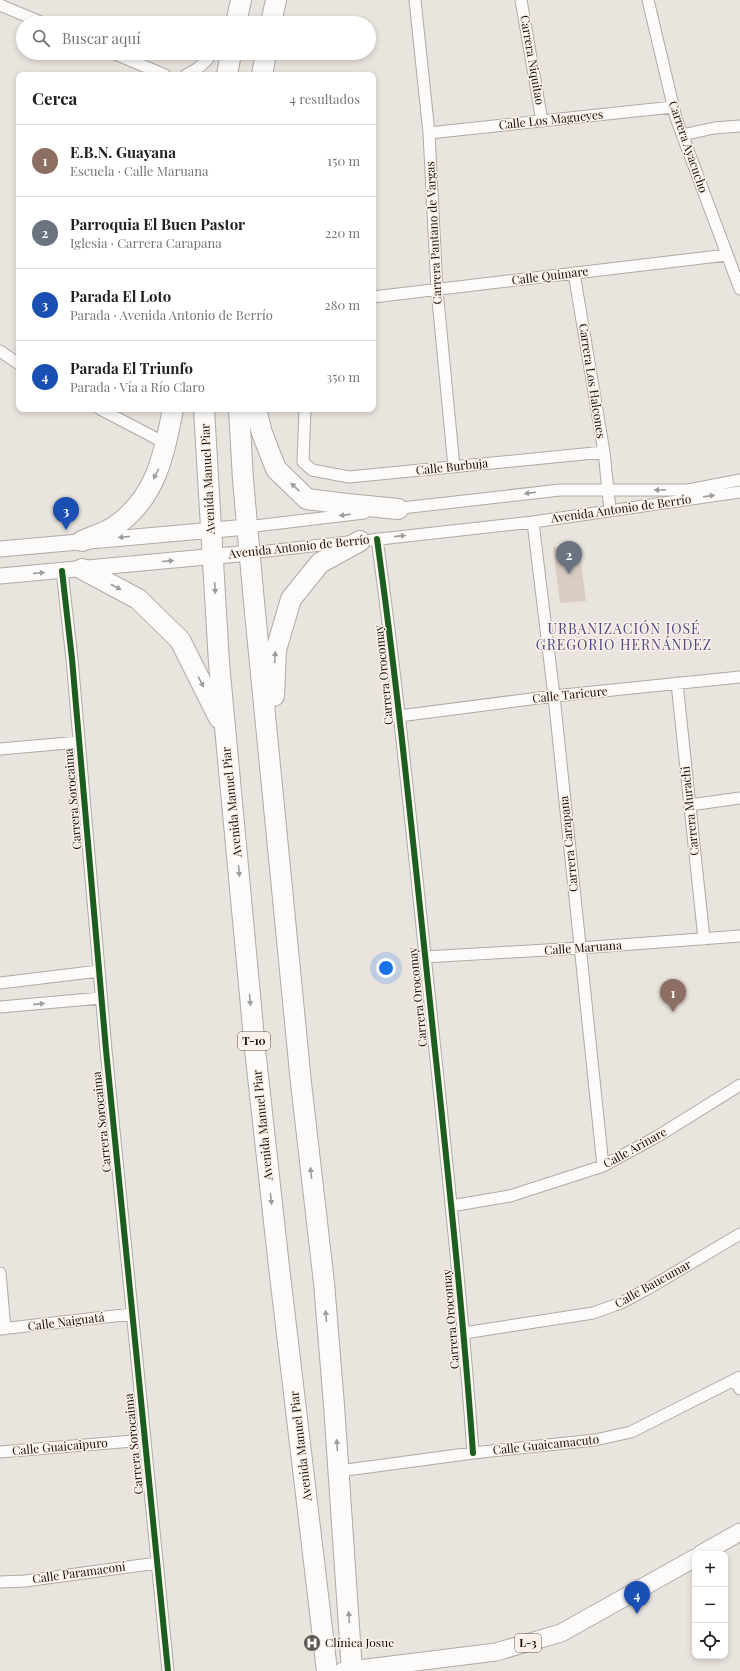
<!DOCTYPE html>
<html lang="es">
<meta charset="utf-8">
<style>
:root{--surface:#fff;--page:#f2f2f2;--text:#202124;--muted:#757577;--line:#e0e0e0;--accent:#5e5a56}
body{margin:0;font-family:"Playfair Display",serif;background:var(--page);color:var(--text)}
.controls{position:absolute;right:12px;bottom:12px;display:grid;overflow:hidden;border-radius:8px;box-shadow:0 2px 6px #0003}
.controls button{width:36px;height:36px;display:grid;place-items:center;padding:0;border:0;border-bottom:1px solid var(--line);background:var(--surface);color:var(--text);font:20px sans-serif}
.you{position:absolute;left:386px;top:968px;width:14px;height:14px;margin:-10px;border:3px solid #fff;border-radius:50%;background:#1a73e8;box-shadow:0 0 0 6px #1a73e833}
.badge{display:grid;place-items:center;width:26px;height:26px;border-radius:50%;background:var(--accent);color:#fff;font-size:13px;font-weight:700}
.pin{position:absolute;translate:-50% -33px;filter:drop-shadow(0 1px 2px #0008)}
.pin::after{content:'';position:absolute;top:21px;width:14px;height:12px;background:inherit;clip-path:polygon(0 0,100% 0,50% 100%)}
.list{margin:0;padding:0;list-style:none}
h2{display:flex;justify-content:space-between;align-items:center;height:52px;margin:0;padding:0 16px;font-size:17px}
h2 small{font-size:13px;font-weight:400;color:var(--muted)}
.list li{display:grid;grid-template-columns:26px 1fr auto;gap:12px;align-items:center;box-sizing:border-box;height:72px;padding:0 16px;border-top:1px solid var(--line)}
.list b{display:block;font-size:15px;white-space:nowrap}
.list p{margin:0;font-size:13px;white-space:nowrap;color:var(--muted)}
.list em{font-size:13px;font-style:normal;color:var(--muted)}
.icon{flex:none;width:22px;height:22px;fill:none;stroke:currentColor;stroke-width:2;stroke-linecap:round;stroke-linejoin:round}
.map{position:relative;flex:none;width:740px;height:1671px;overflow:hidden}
.search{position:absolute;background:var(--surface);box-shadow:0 2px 6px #0003;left:16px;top:16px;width:360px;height:44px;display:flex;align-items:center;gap:10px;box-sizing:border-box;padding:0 14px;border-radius:22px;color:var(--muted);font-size:15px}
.panel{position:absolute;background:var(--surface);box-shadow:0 2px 6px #0003;left:16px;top:72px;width:360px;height:340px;border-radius:8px}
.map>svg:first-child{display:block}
</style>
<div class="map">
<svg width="740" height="1671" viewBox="0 0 740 1671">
<rect width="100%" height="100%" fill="#eae4df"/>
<!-- building -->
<path fill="#d9cdc3" d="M 579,545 L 586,601 L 560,603 L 553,547 Z"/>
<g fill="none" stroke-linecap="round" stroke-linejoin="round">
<!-- street casing -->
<g stroke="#afaaa7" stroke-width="13">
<path id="street" d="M 415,0 L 429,133 L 437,290 L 454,467
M 521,0 L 542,121
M 648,0 L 676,118 L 740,289
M 0,5 L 43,23
M 113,53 L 165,75
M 186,75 C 197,70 206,63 212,53
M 429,133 L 673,107
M 682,135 L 714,128 L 740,126
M 574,273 L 604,452 L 610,510
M 373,297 L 727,255
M 0,351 L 19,364
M 100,409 L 165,443
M 305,409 L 303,462 L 312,470 L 349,477 L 604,452
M 393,509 L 560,490 L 688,490 L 740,480
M 533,522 L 554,696 L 603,1166
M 247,527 L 364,513
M 377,539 C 398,690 413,842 429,993 C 445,1146 462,1299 473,1453
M 371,540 L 533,522 L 740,492
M 250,553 L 348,542
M 62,571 L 72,659 L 106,1050 L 168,1671
M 677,683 L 704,939
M 399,716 L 554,696 L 740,677
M 0,749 L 79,742
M 690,805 L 740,798
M 425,957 L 580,948 L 740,936
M 0,983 L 99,971
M 0,1007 L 101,998
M 451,1206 L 510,1196 L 603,1166 L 658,1136 L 740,1085
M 0,1273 L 5,1329
M 0,1329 L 132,1314
M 464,1333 L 593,1313 L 621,1303 L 649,1288 L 740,1234
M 735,1380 L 740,1389
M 0,1452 L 145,1440
M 339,1471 L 473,1453 L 595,1440 L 631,1432 L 740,1377
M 0,1582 L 25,1581 L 157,1563"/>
</g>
<!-- secondary casing -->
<g stroke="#afaaa7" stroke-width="17">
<path id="secondary" d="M 0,549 L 247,527
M 0,576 L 250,553"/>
</g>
<!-- primary casing -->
<g stroke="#afaaa7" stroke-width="19">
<path id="primary" d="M 701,1554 L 740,1532
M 343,1671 L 496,1652 L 561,1633 L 695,1558"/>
</g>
<!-- highway casing -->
<g stroke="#afaaa7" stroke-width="22">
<path id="highway" d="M 236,23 L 241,0
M 271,23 L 276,0
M 227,75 L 231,53
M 262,75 L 266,53
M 204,409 L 219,663 L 255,1049 L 279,1267 L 327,1671
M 239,409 L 243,480 L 254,602 L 301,1083 L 324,1283 L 334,1405 L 352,1671
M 256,409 L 262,433 L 276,469 L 307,499 L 347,504 L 398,509
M 82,541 C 93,536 108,532 118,524 C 157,495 164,454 173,409
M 82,569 L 138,599 L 180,640 L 219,718
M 274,696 L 276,650 L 291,599 L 320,563 L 360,541"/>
</g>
<!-- street -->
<use href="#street" stroke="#fcfbfa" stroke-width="11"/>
<!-- secondary -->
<use href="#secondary" stroke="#fcfbfa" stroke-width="15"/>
<!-- primary -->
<use href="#primary" stroke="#fcfbfa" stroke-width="17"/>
<!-- highway -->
<use href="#highway" stroke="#fcfbfa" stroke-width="20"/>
<!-- cycleway casing -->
<g stroke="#fcf1e8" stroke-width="8">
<path id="cycleway" d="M 377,539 C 398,690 413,842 429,993 C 445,1146 462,1299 473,1453
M 62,571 L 72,659 L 106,1050 L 168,1671"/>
</g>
<!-- cycleway -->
<use href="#cycleway" stroke="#1b5e20" stroke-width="6"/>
</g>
<!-- one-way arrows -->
<defs><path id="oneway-solid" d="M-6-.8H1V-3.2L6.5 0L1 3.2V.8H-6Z"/></defs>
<g fill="#9f9d9b">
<use href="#oneway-solid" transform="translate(156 474) rotate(117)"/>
<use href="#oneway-solid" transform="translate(295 487) rotate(-136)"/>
<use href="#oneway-solid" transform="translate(660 490) rotate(-180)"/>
<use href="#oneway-solid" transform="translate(530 493) rotate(173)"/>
<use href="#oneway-solid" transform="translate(709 496) rotate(-8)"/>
<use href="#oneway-solid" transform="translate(345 515) rotate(173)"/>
<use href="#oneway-solid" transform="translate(400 536) rotate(-6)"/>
<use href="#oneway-solid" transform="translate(124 537) rotate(175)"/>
<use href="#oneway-solid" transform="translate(168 561) rotate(-5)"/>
<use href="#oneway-solid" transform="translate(39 573) rotate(-5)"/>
<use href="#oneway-solid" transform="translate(116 587) rotate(28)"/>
<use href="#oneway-solid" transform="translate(215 588) rotate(87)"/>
<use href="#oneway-solid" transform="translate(275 657) rotate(-87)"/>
<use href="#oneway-solid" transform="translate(201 682) rotate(63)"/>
<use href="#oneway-solid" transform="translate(239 871) rotate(85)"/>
<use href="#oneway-solid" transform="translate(250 1000) rotate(85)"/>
<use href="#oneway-solid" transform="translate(39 1004) rotate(-6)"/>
<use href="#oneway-solid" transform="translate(311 1173) rotate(-96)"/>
<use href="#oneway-solid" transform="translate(271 1199) rotate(84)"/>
<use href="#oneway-solid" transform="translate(326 1316) rotate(-95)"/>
<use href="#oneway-solid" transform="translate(337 1445) rotate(-94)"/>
<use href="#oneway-solid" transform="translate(349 1617) rotate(-94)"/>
</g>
<!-- icons -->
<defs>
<g id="hospital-disc" transform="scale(0.9)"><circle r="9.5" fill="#5e5a56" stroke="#fcf1e8"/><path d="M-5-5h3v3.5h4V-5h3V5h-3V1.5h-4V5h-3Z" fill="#fff"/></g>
</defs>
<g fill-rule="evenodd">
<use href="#hospital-disc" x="312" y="1643"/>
</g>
<g text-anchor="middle" stroke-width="3" stroke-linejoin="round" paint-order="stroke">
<!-- shield labels -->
<g fill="#fcf1e8" stroke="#59534e" stroke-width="1">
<rect x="238" y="1032" width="32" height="18" rx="3"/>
<rect x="515" y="1634" width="26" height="18" rx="3"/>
</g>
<g font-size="11" font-weight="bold" fill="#130f0c">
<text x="254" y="1045">T-10</text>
<text x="528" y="1647">L-3</text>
</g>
<!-- street labels -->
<g font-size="12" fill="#130f0c" stroke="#fcf1e8">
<text transform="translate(532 60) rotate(80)" y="4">Carrera Niquitao</text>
<text transform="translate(551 120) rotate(-6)" y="4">Calle Los Magueyes</text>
<text transform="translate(688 147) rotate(71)" y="4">Carrera Ayacucho</text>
<text transform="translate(434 233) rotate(-93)" y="4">Carrera Pantano de Vargas</text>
<text transform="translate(550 276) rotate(-7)" y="4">Calle Quimare</text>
<text transform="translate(592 381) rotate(81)" y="4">Carrera Los Halcones</text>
<text transform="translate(452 467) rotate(-6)" y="4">Calle Burbuja</text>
<text transform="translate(208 479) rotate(-93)" y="4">Avenida Manuel Piar</text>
<text transform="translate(621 509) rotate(-8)" y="4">Avenida Antonio de Berrío</text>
<text transform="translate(299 547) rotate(-6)" y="4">Avenida Antonio de Berrío</text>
<text transform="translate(384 675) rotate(-96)" y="4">Carrera Orocomay</text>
<text transform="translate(570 695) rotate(-6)" y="4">Calle Taricure</text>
<text transform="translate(73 799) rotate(-95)" y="4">Carrera Sorocaima</text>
<text transform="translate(232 802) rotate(-96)" y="4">Avenida Manuel Piar</text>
<text transform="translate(690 811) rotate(-96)" y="4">Carrera Murachi</text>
<text transform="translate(569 844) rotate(-96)" y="4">Carrera Carapana</text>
<text transform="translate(583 948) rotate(-4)" y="4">Calle Maruana</text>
<text transform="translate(418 997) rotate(-96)" y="4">Carrera Orocomay</text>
<text transform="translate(102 1122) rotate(-96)" y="4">Carrera Sorocaima</text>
<text transform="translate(263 1125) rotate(-96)" y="4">Avenida Manuel Piar</text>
<text transform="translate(635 1148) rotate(-29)" y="4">Calle Arinare</text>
<text transform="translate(653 1284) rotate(-29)" y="4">Calle Baucumar</text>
<text transform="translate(451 1319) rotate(-95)" y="4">Carrera Orocomay</text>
<text transform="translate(66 1322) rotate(-7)" y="4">Calle Naiguatá</text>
<text transform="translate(134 1444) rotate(-96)" y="4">Carrera Sorocaima</text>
<text transform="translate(546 1445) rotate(-6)" y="4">Calle Guaicamacuto</text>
<text transform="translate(301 1446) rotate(-97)" y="4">Avenida Manuel Piar</text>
<text transform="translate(60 1447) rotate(-5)" y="4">Calle Guaicaipuro</text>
<text transform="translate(79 1573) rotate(-8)" y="4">Calle Paramaconí</text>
</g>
<!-- poi labels -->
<g font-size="12" fill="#130f0c" stroke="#fcf1e8" text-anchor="start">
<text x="325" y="1647">Clínica Josue</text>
</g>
<!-- quarter labels -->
<g font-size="14" letter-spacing="1" fill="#4c4987" stroke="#fcf1e8">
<text x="624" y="634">URBANIZACIÓN JOSÉ<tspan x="624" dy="16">GREGORIO HERNÁNDEZ</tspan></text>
</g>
</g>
</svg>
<div class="controls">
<button>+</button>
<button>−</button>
<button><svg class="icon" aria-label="locate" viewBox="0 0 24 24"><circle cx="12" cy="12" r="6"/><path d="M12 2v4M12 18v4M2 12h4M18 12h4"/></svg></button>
</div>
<div class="you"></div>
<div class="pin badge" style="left:673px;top:1012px;background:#8d6e63">1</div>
<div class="pin badge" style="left:569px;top:574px;background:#6b7280">2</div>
<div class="pin badge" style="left:66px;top:530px;background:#1a4fb4">3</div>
<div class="pin badge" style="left:637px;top:1614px;background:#1a4fb4">4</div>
<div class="search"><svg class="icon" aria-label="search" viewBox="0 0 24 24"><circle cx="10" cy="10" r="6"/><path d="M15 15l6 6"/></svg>Buscar aquí</div>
<section class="panel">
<h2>Cerca<small>4 resultados</small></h2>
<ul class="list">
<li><span class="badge" style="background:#8d6e63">1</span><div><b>E.B.N. Guayana</b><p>Escuela · Calle Maruana</p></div><em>150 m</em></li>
<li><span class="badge" style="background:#6b7280">2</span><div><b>Parroquia El Buen Pastor</b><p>Iglesia · Carrera Carapana</p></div><em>220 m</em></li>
<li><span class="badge" style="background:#1a4fb4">3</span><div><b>Parada El Loto</b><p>Parada · Avenida Antonio de Berrío</p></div><em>280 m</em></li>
<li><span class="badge" style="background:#1a4fb4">4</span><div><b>Parada El Triunfo</b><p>Parada · Vía a Río Claro</p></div><em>350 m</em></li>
</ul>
</section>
</div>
